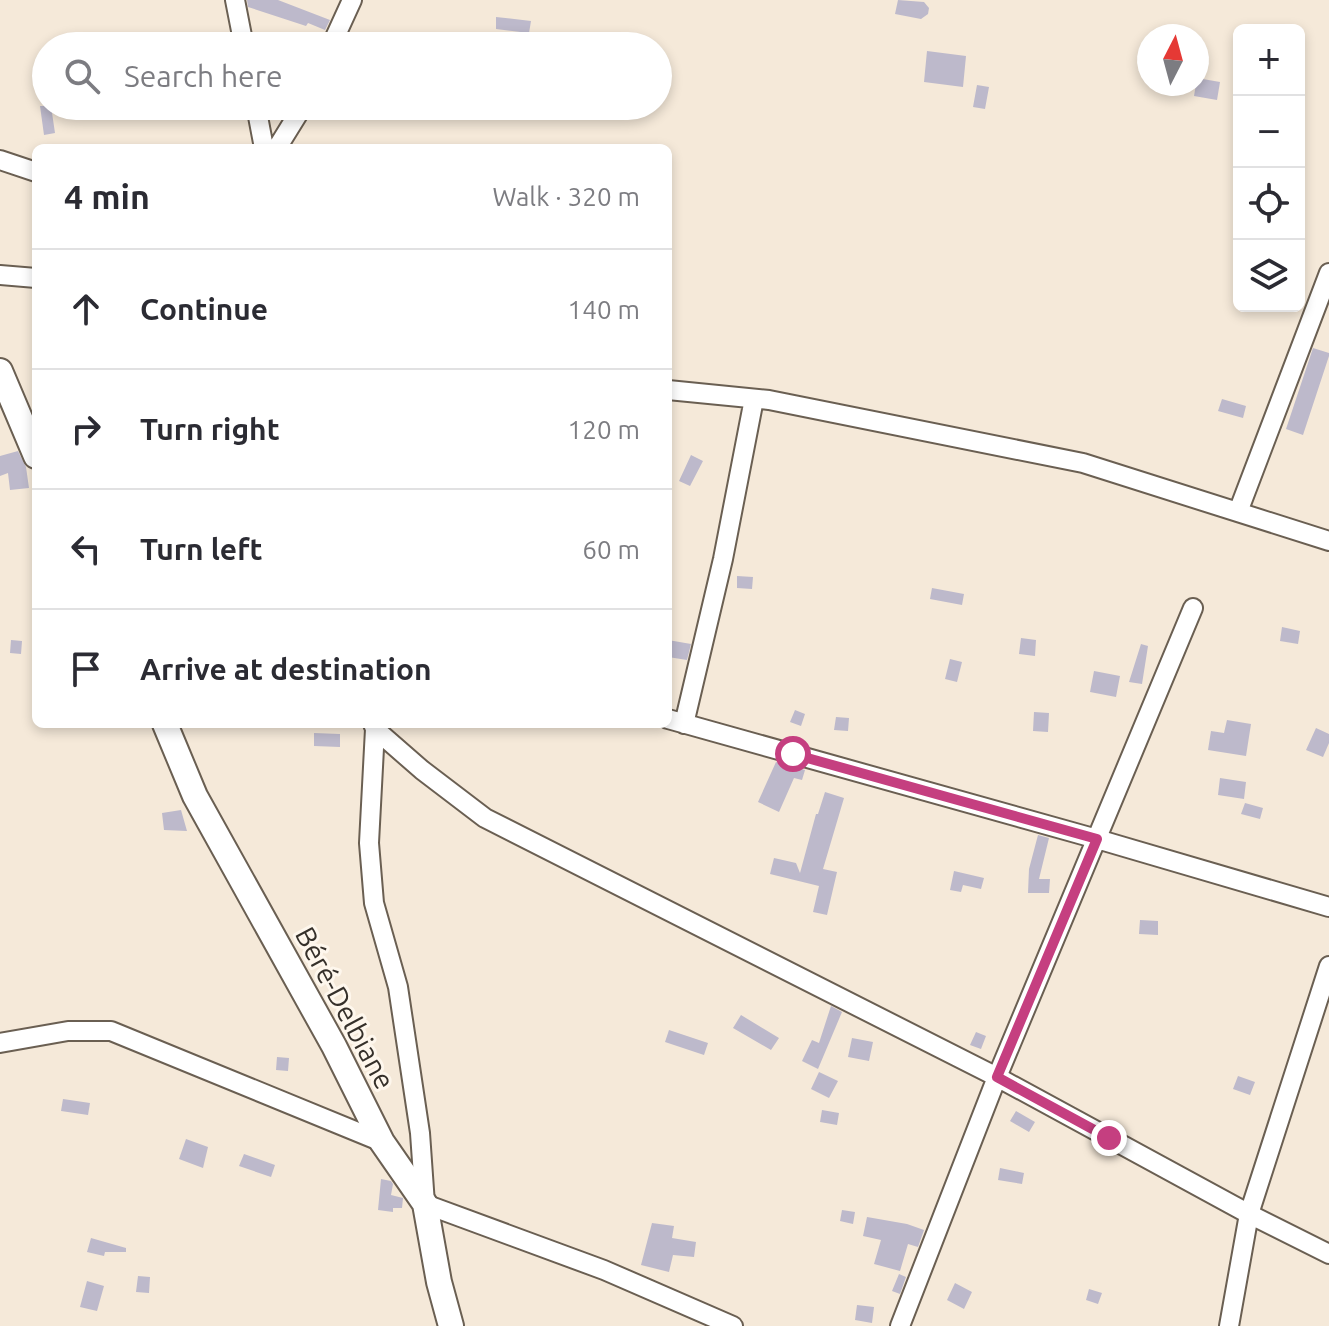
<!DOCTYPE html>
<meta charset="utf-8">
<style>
:root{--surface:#fff;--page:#f2f2f3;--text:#2b2b33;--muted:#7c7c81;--line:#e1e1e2}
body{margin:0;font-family:Ubuntu,sans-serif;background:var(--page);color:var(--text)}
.controls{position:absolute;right:24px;top:24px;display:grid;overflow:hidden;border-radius:12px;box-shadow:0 4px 12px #0003}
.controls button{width:72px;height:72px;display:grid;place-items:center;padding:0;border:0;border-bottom:2px solid var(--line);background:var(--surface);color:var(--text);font:40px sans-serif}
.compass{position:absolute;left:1137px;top:24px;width:72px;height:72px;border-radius:50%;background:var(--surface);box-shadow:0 4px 12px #0003;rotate:6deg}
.stop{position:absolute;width:24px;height:24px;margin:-18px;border:6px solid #c53f80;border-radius:50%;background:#fff}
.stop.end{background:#c53f80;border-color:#fff;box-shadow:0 2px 8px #0008}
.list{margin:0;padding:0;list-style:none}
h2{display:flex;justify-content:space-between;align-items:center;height:104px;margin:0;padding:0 32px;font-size:34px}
h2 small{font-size:26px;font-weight:400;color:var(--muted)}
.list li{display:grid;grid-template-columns:52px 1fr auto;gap:24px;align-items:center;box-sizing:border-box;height:120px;padding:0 32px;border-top:2px solid var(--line)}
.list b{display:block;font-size:30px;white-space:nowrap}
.list em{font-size:26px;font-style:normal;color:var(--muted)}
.icon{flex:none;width:44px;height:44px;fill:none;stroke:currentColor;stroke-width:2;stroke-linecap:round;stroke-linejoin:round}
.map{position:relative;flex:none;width:1329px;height:1326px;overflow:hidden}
.search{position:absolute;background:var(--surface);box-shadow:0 4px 12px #0003;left:32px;top:32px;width:640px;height:88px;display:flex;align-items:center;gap:20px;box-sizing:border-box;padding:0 28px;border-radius:44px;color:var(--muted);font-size:30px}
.panel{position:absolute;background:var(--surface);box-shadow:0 4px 12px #0003;left:32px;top:144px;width:640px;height:584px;border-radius:12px}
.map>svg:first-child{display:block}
</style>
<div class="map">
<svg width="1329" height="1326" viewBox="0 0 1329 1326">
<rect width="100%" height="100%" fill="#f5e9d9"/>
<!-- building -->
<path fill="#bdb9cb" d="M 247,0 L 278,0 L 330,20 L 325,30 L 308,23 L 306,26 L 248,7 Z
M 898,0 L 924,2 L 929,8 L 928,14 L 921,19 L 895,14 Z
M 496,17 L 531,21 L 529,33 L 496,29 Z
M 145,32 L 194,39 L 193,46 L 143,46 Z
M 927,51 L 966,56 L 963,87 L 924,82 Z
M 1197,78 L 1220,82 L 1217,100 L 1194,96 Z
M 977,85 L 989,87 L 985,109 L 973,107 Z
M 40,106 L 51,106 L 55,133 L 44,135 Z
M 1313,348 L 1329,353 L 1329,356 L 1303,435 L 1286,429 Z
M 1222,399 L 1246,406 L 1243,418 L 1218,411 Z
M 18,451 L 26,467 L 29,488 L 10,490 L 8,473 L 0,476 L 0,456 Z
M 691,455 L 703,461 L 690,486 L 679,481 Z
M 737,576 L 753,577 L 752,589 L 737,588 Z
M 932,588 L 964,594 L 962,605 L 930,599 Z
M 1282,627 L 1300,631 L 1298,644 L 1280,641 Z
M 1021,638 L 1036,640 L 1035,656 L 1019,654 Z
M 11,640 L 22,641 L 21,654 L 10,653 Z
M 668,640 L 691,644 L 687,660 L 668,657 Z
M 1141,644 L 1148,646 L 1142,684 L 1129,682 Z
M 950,659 L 962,662 L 957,682 L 945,679 Z
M 1094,671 L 1120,676 L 1116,697 L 1090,692 Z
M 795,710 L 805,714 L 801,726 L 790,722 Z
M 1034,712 L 1049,713 L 1048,732 L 1033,731 Z
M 836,717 L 849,718 L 848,731 L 834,730 Z
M 1227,720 L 1251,724 L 1246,756 L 1208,750 L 1211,731 L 1224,733 Z
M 1316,728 L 1329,734 L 1329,743 L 1323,757 L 1306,750 Z
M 314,733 L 340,734 L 340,747 L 314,746 Z
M 776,762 L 805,770 L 802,780 L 794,778 L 779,812 L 758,802 Z
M 1220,778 L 1246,782 L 1244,799 L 1218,795 Z
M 825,792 L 844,798 L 823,869 L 837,872 L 827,915 L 813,912 L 819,886 L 770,874 L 774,858 L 796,863 L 800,873 L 816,814 L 818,814 Z
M 1245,803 L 1263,808 L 1260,819 L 1241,814 Z
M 181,810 L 187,831 L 164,830 L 162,813 Z
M 1038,835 L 1049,838 L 1039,879 L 1050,879 L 1049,893 L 1028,893 L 1029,869 Z
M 954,871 L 984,878 L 981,889 L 963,885 L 961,892 L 950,890 Z
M 1140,920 L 1158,921 L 1158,935 L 1139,934 Z
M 831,1006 L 842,1012 L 818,1069 L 802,1061 L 812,1040 L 819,1043 Z
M 741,1015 L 779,1038 L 771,1050 L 733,1028 Z
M 669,1030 L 708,1043 L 704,1055 L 665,1042 Z
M 976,1032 L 986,1036 L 981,1049 L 970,1045 Z
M 852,1038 L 873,1042 L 869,1061 L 848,1057 Z
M 277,1057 L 289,1058 L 288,1071 L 276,1070 Z
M 819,1072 L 838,1081 L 829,1098 L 811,1089 Z
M 1238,1076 L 1255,1082 L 1250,1095 L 1233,1089 Z
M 63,1099 L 90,1103 L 88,1115 L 61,1111 Z
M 822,1110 L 839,1113 L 837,1125 L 820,1122 Z
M 1016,1111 L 1035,1122 L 1029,1132 L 1010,1121 Z
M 186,1139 L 208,1147 L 203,1168 L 179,1159 Z
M 244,1154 L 275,1165 L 271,1177 L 239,1166 Z
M 1000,1168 L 1024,1173 L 1022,1184 L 998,1180 Z
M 381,1179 L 391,1181 L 393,1184 L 391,1195 L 403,1198 L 402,1208 L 393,1208 L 393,1212 L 378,1210 Z
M 842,1210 L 855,1212 L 853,1224 L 840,1221 Z
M 867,1217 L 907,1224 L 924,1230 L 918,1247 L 908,1244 L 900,1271 L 874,1264 L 881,1240 L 863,1236 Z
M 652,1223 L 674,1226 L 672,1238 L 696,1242 L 694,1257 L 673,1255 L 669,1272 L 641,1265 Z
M 91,1238 L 126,1248 L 126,1252 L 105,1252 L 104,1256 L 87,1252 Z
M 899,1274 L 906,1277 L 900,1294 L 892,1291 Z
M 138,1276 L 150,1277 L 149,1293 L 136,1292 Z
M 87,1281 L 104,1286 L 97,1311 L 80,1307 Z
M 955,1283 L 972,1292 L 964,1309 L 947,1300 Z
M 1089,1289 L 1102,1293 L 1098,1304 L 1086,1300 Z
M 857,1305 L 874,1307 L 872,1323 L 855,1320 Z"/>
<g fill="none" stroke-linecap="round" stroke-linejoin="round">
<!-- street casing -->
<g stroke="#6a5f52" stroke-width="22">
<path id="street" d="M 235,0 L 244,46
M 331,46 L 352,0
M 256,106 L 264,148
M 277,148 L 303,106
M 0,160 L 36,172
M 0,275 L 36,278
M 668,390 L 769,400 L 1083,463 L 1329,541
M 1238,512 L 1329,273
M 668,719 L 1097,839 L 1329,907
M 373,724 L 375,729 L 422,770 L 485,818 L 997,1077 L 1249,1214 L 1329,1254
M 684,724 L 723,559 L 754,399
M 375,729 L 369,843 L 374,903 L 398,987 L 420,1133 L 425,1204 L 604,1270 L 733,1326
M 0,1043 L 68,1031 L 111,1031 L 382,1142
M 900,1326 L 997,1077 L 1193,608
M 1229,1326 L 1249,1214 L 1329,966"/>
</g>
<!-- secondary casing -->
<g stroke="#6a5f52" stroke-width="28">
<path id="secondary" d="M 0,371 L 36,456
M 165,724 L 195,796 L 334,1046 L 382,1142 L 425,1204 L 439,1282 L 451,1326"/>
</g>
<!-- street -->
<use href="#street" stroke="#fff" stroke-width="18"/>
<!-- secondary -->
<use href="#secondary" stroke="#fff" stroke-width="24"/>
</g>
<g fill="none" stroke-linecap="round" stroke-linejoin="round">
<!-- route -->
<path stroke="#c53f80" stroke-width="10" d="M 793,754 L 1097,839 L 997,1077 L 1109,1138"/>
</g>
<g text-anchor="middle" stroke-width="6" stroke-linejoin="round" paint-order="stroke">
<!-- street labels -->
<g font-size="28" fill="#35302a" stroke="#fef7ed">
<text transform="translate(345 1008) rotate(62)" y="10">Béré-Delbiane</text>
</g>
</g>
</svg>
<div class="controls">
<button>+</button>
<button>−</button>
<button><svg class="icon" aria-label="locate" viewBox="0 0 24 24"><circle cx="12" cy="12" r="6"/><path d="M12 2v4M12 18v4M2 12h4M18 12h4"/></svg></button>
<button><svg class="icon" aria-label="layers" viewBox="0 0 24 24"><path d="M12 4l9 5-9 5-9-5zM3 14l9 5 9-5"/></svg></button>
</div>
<svg class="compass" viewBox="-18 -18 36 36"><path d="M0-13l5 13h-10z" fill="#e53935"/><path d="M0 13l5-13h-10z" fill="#7c7c81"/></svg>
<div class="stop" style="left:793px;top:754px"></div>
<div class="stop end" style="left:1109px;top:1138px"></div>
<div class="search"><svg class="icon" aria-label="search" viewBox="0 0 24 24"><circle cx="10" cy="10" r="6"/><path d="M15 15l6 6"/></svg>Search here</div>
<section class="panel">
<h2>4 min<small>Walk · 320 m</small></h2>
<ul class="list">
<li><svg class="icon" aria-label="ahead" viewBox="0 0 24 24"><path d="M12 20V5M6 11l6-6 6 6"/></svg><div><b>Continue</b></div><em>140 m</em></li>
<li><svg class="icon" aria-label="right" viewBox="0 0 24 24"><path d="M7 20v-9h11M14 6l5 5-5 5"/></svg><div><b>Turn right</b></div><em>120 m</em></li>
<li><svg class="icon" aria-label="left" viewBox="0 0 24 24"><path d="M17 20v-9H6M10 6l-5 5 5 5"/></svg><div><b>Turn left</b></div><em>60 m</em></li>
<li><svg class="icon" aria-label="arrive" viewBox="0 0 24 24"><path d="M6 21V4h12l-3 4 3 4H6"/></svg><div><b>Arrive at destination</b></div></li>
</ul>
</section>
</div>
